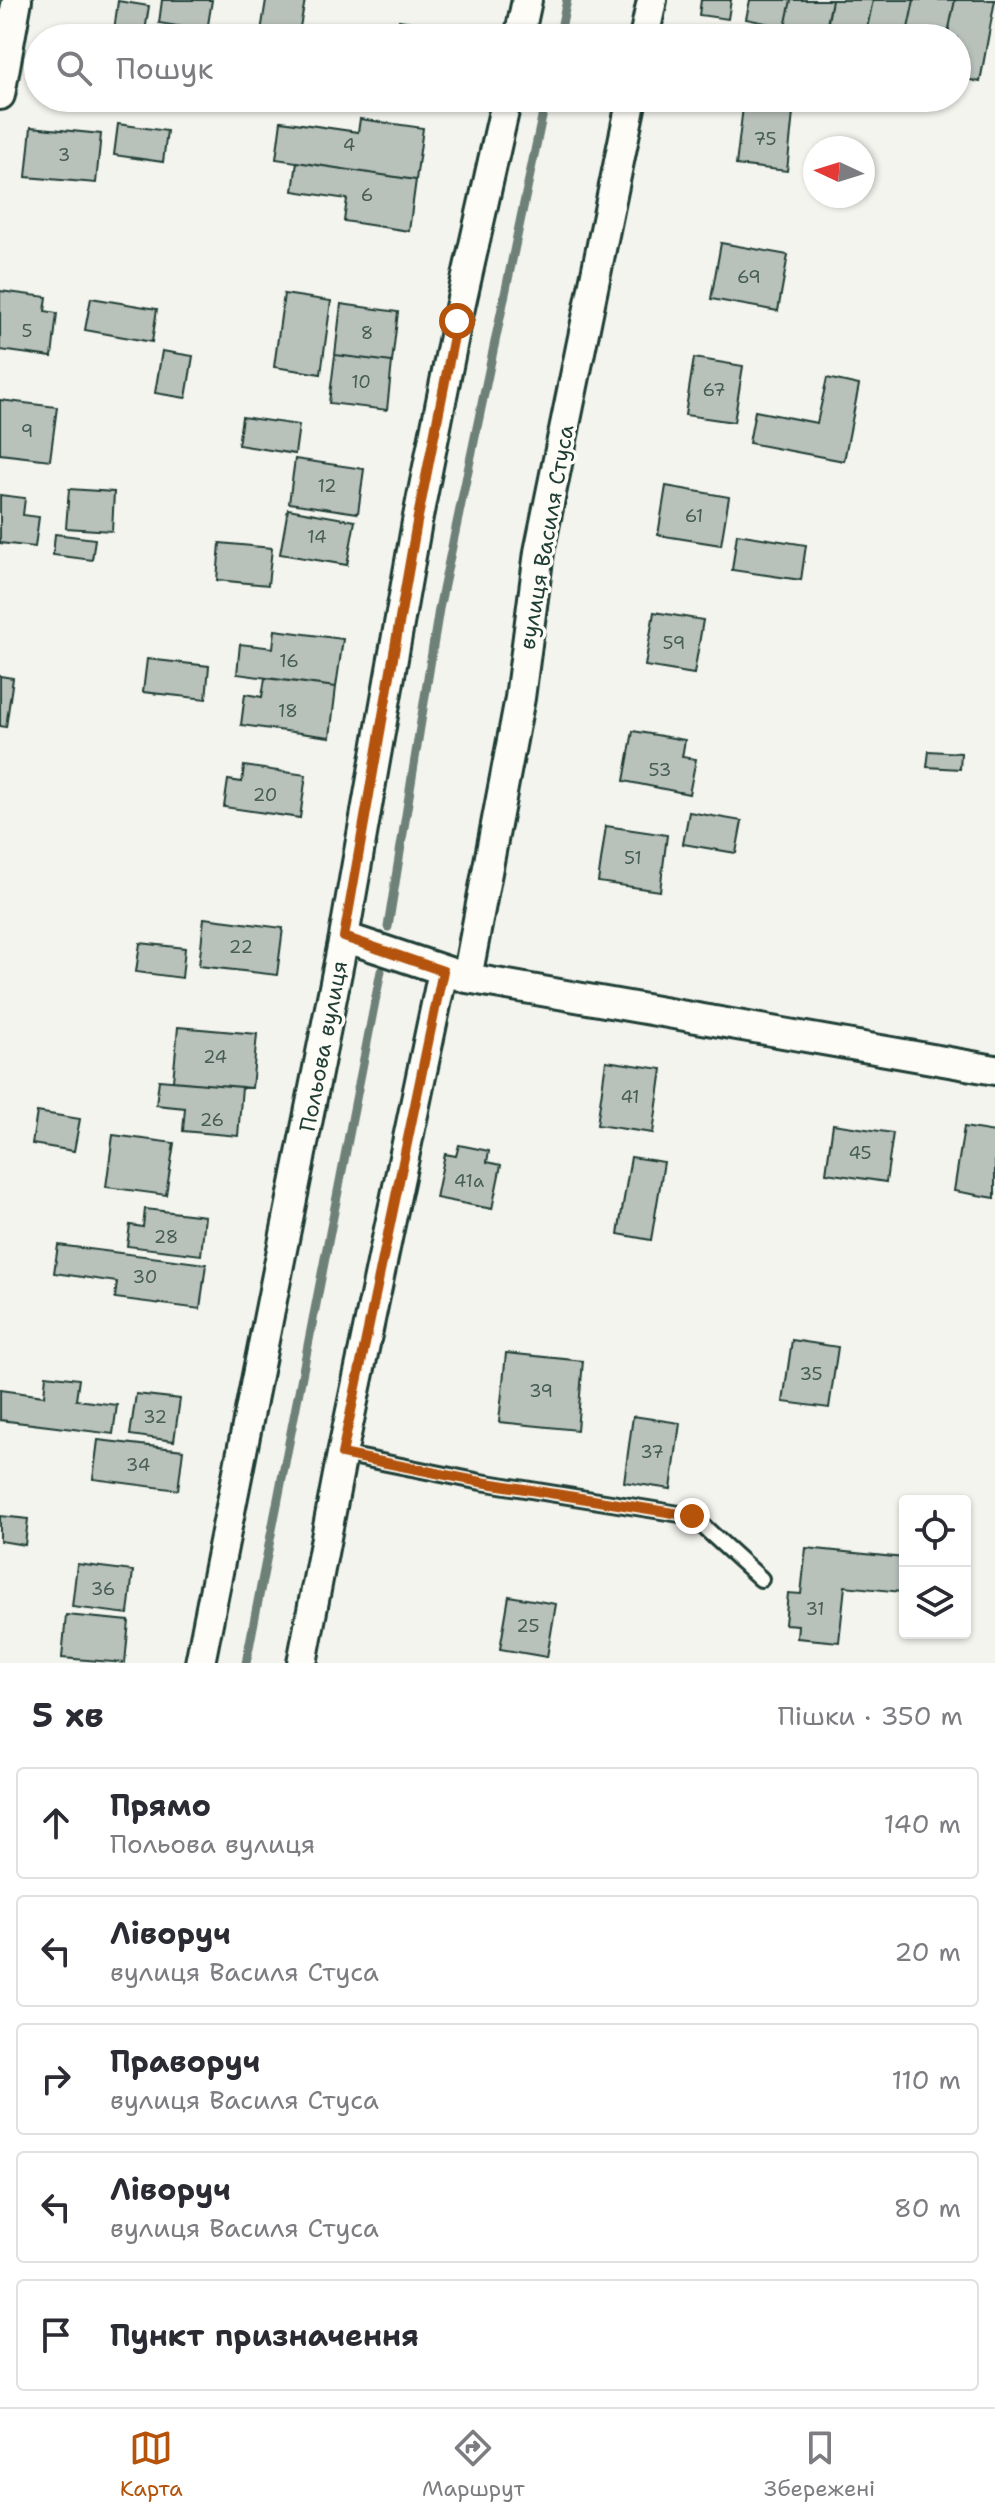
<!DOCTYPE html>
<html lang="uk">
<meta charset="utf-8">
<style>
:root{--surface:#fff;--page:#f7f7f7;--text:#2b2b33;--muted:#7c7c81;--line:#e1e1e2;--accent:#b45309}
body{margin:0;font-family:"Shantell Sans",sans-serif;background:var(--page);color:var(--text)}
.controls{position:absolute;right:24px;bottom:24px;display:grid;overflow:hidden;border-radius:8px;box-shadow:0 2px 6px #0004}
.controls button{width:72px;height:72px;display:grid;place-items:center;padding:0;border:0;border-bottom:2px solid var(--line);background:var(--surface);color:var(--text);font:40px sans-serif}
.compass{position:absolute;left:803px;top:136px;width:72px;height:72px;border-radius:50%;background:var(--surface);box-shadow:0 2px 6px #0004;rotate:274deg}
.stop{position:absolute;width:24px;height:24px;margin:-18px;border:6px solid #b45309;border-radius:50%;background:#fff}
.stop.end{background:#b45309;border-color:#fff;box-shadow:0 2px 8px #0008}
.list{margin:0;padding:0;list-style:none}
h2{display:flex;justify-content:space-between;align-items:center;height:104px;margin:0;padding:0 32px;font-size:34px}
h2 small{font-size:26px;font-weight:400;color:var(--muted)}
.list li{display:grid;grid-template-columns:52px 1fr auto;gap:24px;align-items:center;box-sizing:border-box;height:112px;margin:0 16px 16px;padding:0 16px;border:2px solid var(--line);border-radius:8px}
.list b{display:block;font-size:30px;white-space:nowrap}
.list p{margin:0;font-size:26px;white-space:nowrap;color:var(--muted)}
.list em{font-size:26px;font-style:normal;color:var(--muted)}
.icon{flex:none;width:44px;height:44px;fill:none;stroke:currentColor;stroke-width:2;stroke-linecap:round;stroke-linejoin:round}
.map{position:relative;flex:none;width:995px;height:1663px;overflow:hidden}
.search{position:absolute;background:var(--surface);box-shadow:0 2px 6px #0004;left:24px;right:24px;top:24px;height:88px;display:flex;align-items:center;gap:20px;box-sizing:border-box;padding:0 28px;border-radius:44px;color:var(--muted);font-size:30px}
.sheet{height:744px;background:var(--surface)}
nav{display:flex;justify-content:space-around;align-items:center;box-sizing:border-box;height:112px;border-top:2px solid var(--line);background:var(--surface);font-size:22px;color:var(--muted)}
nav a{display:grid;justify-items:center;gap:4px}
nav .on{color:var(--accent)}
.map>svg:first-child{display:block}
</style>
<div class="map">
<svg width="995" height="1663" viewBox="0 0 995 1663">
<rect width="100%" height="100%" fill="#f4f4ef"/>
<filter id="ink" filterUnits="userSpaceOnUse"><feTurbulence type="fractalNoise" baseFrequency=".0125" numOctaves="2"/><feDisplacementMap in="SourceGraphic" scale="16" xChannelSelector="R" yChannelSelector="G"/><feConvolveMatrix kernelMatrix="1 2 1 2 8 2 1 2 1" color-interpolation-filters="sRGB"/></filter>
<g filter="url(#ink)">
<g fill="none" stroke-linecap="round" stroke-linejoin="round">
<!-- stream -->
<path stroke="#6e8179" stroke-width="9" d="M 559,38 L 567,0
M 388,927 L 439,609 L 546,98
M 246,1663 L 381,971"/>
</g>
<!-- building -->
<path fill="#b9c1bb" stroke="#1f3d34" stroke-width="2" d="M 162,0 L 212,0 L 207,31 L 159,23 Z
M 266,0 L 305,0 L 298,38 L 260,38 Z
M 701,0 L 731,0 L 728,19 L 699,15 Z
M 750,0 L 791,0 L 785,27 L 746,19 Z
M 791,0 L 832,0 L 825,34 L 785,27 Z
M 832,0 L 873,0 L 865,38 L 825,38 Z
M 873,0 L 914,0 L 906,38 L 865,38 Z
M 914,0 L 955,0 L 947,38 L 906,38 Z
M 955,0 L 995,0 L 980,82 L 957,77 L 957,38 L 947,38 Z
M 118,1 L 149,6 L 144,38 L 113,38 Z
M 399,20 L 444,27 L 442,38 L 366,38 L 368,28 L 397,33 Z
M 743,107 L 793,113 L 787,171 L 736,165 Z
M 360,119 L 423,128 L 416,180 L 276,159 L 281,121 L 358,132 Z
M 118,124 L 167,131 L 163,162 L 114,155 Z
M 31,127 L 101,134 L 96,183 L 26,177 Z
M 297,162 L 416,180 L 409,231 L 344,221 L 347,199 L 293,191 Z
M 721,243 L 788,255 L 778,311 L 711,299 Z
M 0,291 L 47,297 L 45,311 L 57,313 L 52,357 L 0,350 Z
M 284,294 L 331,301 L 321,374 L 274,367 Z
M 91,298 L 157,309 L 152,342 L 85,330 Z
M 341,304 L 398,312 L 392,362 L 335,355 Z
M 162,351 L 193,356 L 186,398 L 155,393 Z
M 335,355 L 392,362 L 387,410 L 329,403 Z
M 694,358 L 743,366 L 734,422 L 685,415 Z
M 827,378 L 859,385 L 844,461 L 749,443 L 755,411 L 817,423 Z
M 0,400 L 57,407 L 50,460 L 0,454 Z
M 242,417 L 299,425 L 295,454 L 238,445 Z
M 295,459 L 364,469 L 358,513 L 289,503 Z
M 666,486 L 729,497 L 721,545 L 658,535 Z
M 69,489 L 114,492 L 112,531 L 66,528 Z
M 0,495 L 25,498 L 23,515 L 39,517 L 35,547 L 0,543 Z
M 288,509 L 355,521 L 347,565 L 280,554 Z
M 55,534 L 95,539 L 92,560 L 53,555 Z
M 737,534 L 806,545 L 801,580 L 732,570 Z
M 220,543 L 272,548 L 268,585 L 217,580 Z
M 654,612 L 703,620 L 694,674 L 645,666 Z
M 275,630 L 343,639 L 336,687 L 237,674 L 240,644 L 273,648 Z
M 147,659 L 209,666 L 206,699 L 143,692 Z
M 0,676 L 13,678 L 6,727 L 0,726 Z
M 265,678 L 336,687 L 330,737 L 241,725 L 245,694 L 262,697 Z
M 633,731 L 685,740 L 682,757 L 696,759 L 689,794 L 624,781 Z
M 929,751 L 961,753 L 960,769 L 927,767 Z
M 244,766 L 306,775 L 300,818 L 224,807 L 228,780 L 242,782 Z
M 689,812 L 742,821 L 736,853 L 683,844 Z
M 606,826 L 667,835 L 660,891 L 598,882 Z
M 204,918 L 283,928 L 277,975 L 199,966 Z
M 140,943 L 185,948 L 182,978 L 136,972 Z
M 178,1027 L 257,1034 L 252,1088 L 173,1081 Z
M 606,1061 L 662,1069 L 653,1133 L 597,1125 Z
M 159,1080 L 242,1087 L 238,1136 L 183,1131 L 185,1108 L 156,1105 Z
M 37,1112 L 80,1119 L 74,1151 L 32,1144 Z
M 833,1124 L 893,1133 L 886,1182 L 826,1173 Z
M 964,1127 L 995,1132 L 995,1198 L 954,1191 Z
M 113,1135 L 174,1143 L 166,1195 L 106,1187 Z
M 459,1145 L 489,1151 L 487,1162 L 501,1165 L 492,1209 L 436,1198 L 445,1154 L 456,1156 Z
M 631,1157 L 664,1162 L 651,1240 L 618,1234 Z
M 145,1209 L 205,1216 L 201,1255 L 127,1246 L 130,1225 L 143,1227 Z
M 58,1245 L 206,1264 L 200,1309 L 115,1298 L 117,1282 L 54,1273 Z
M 792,1340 L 838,1347 L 829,1408 L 783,1402 Z
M 506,1353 L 583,1361 L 577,1430 L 499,1422 Z
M 46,1375 L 79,1379 L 76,1400 L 117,1405 L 113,1434 L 0,1420 L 0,1390 L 44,1396 Z
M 136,1394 L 180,1399 L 174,1441 L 130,1435 Z
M 633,1416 L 680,1423 L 671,1489 L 624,1482 Z
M 98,1440 L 183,1450 L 178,1490 L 93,1479 Z
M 0,1516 L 28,1519 L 25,1545 L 0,1541 Z
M 806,1548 L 904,1558 L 901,1592 L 845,1586 L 839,1642 L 797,1638 L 798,1625 L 785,1624 L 788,1593 L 801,1594 Z
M 77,1564 L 133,1571 L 128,1614 L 72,1607 Z
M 509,1596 L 556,1604 L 547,1657 L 500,1649 Z
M 66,1615 L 129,1621 L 125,1663 L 62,1658 Z"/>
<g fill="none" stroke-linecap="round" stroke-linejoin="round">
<!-- lane casing -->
<g stroke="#1f3d34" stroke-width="20">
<path id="lane" d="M 342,1454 L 481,1482 L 692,1516 L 761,1579"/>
</g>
<!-- street casing -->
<g stroke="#1f3d34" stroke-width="34">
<path id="street" d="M 519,38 L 527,0
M 644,38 L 652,0
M 0,95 L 17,0
M 344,937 L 467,978 L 995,1070
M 467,978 L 520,698 L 539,552 L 632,98
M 200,1663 L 344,937 L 417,522 L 457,321 L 507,98
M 302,1663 L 342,1454 L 443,971"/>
</g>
<!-- lane -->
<use href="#lane" stroke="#fdfcf7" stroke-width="14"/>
<!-- street -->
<use href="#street" stroke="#fdfcf7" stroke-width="28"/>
</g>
</g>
<g fill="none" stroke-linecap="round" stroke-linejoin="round" filter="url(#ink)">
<!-- route -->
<path stroke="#b45309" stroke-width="10" d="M 457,321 L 417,522 L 344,937 L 443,971 L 342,1454 L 481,1482 L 692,1516"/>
</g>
<g text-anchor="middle" stroke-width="7" stroke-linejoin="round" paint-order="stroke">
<!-- number labels -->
<g font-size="18" fill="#465e56">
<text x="765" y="145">75</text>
<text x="349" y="151">4</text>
<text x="64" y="161">3</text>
<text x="367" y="201">6</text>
<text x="749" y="283">69</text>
<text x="27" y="337">5</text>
<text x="367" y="339">8</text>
<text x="361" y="388">10</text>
<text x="714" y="396">67</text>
<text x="27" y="437">9</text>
<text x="327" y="492">12</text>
<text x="694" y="522">61</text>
<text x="317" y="543">14</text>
<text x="674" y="649">59</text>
<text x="289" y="667">16</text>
<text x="288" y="717">18</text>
<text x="660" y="776">53</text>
<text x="265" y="801">20</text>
<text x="633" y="864">51</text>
<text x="241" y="953">22</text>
<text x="215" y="1063">24</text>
<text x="630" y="1103">41</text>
<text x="212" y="1126">26</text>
<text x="860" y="1159">45</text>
<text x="469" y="1187">41а</text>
<text x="166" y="1243">28</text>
<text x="145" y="1283">30</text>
<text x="811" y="1380">35</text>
<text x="541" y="1397">39</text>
<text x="155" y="1423">32</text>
<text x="652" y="1458">37</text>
<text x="138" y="1471">34</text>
<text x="103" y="1595">36</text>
<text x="815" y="1615">31</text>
<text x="528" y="1632">25</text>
</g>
<!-- street labels -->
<g font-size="22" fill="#1f3d34" stroke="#fdfcf7">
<text transform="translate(546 537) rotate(-80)" y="8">вулиця Василя Стуса</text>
<text transform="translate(323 1046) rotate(-79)" y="8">Польова вулиця</text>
</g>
</g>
</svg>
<div class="controls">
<button><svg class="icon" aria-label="locate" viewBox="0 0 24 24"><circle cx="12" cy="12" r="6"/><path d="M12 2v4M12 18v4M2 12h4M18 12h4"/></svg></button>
<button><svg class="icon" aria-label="layers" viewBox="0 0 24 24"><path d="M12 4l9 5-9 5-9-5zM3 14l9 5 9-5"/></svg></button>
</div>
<svg class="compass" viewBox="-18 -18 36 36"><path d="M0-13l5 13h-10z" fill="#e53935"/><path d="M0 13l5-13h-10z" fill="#7c7c81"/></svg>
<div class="stop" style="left:457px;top:321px"></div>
<div class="stop end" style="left:692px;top:1516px"></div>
<div class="search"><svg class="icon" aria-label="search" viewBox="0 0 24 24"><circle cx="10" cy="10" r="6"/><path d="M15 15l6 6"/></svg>Пошук</div>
</div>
<section class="sheet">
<h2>5 хв<small>Пішки · 350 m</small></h2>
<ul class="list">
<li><svg class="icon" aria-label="ahead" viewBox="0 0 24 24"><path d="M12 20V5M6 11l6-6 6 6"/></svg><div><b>Прямо</b><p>Польова вулиця</p></div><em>140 m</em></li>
<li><svg class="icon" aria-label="left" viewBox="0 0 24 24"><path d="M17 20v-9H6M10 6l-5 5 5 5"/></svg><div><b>Ліворуч</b><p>вулиця Василя Стуса</p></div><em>20 m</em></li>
<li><svg class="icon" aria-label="right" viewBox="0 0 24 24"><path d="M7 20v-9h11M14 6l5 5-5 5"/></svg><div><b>Праворуч</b><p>вулиця Василя Стуса</p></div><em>110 m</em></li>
<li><svg class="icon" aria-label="left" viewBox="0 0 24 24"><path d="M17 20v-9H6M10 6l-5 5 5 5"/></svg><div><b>Ліворуч</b><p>вулиця Василя Стуса</p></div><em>80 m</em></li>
<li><svg class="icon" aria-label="arrive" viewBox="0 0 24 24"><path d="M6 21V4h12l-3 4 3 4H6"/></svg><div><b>Пункт призначення</b></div></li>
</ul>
</section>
<nav>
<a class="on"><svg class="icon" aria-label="map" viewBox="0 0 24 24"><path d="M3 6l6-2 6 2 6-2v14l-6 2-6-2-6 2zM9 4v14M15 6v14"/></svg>Карта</a>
<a><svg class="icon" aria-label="directions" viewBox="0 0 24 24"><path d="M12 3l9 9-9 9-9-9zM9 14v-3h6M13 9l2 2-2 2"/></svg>Маршрут</a>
<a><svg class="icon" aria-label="saved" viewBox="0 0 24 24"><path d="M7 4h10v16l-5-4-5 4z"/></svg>Збережені</a>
</nav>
